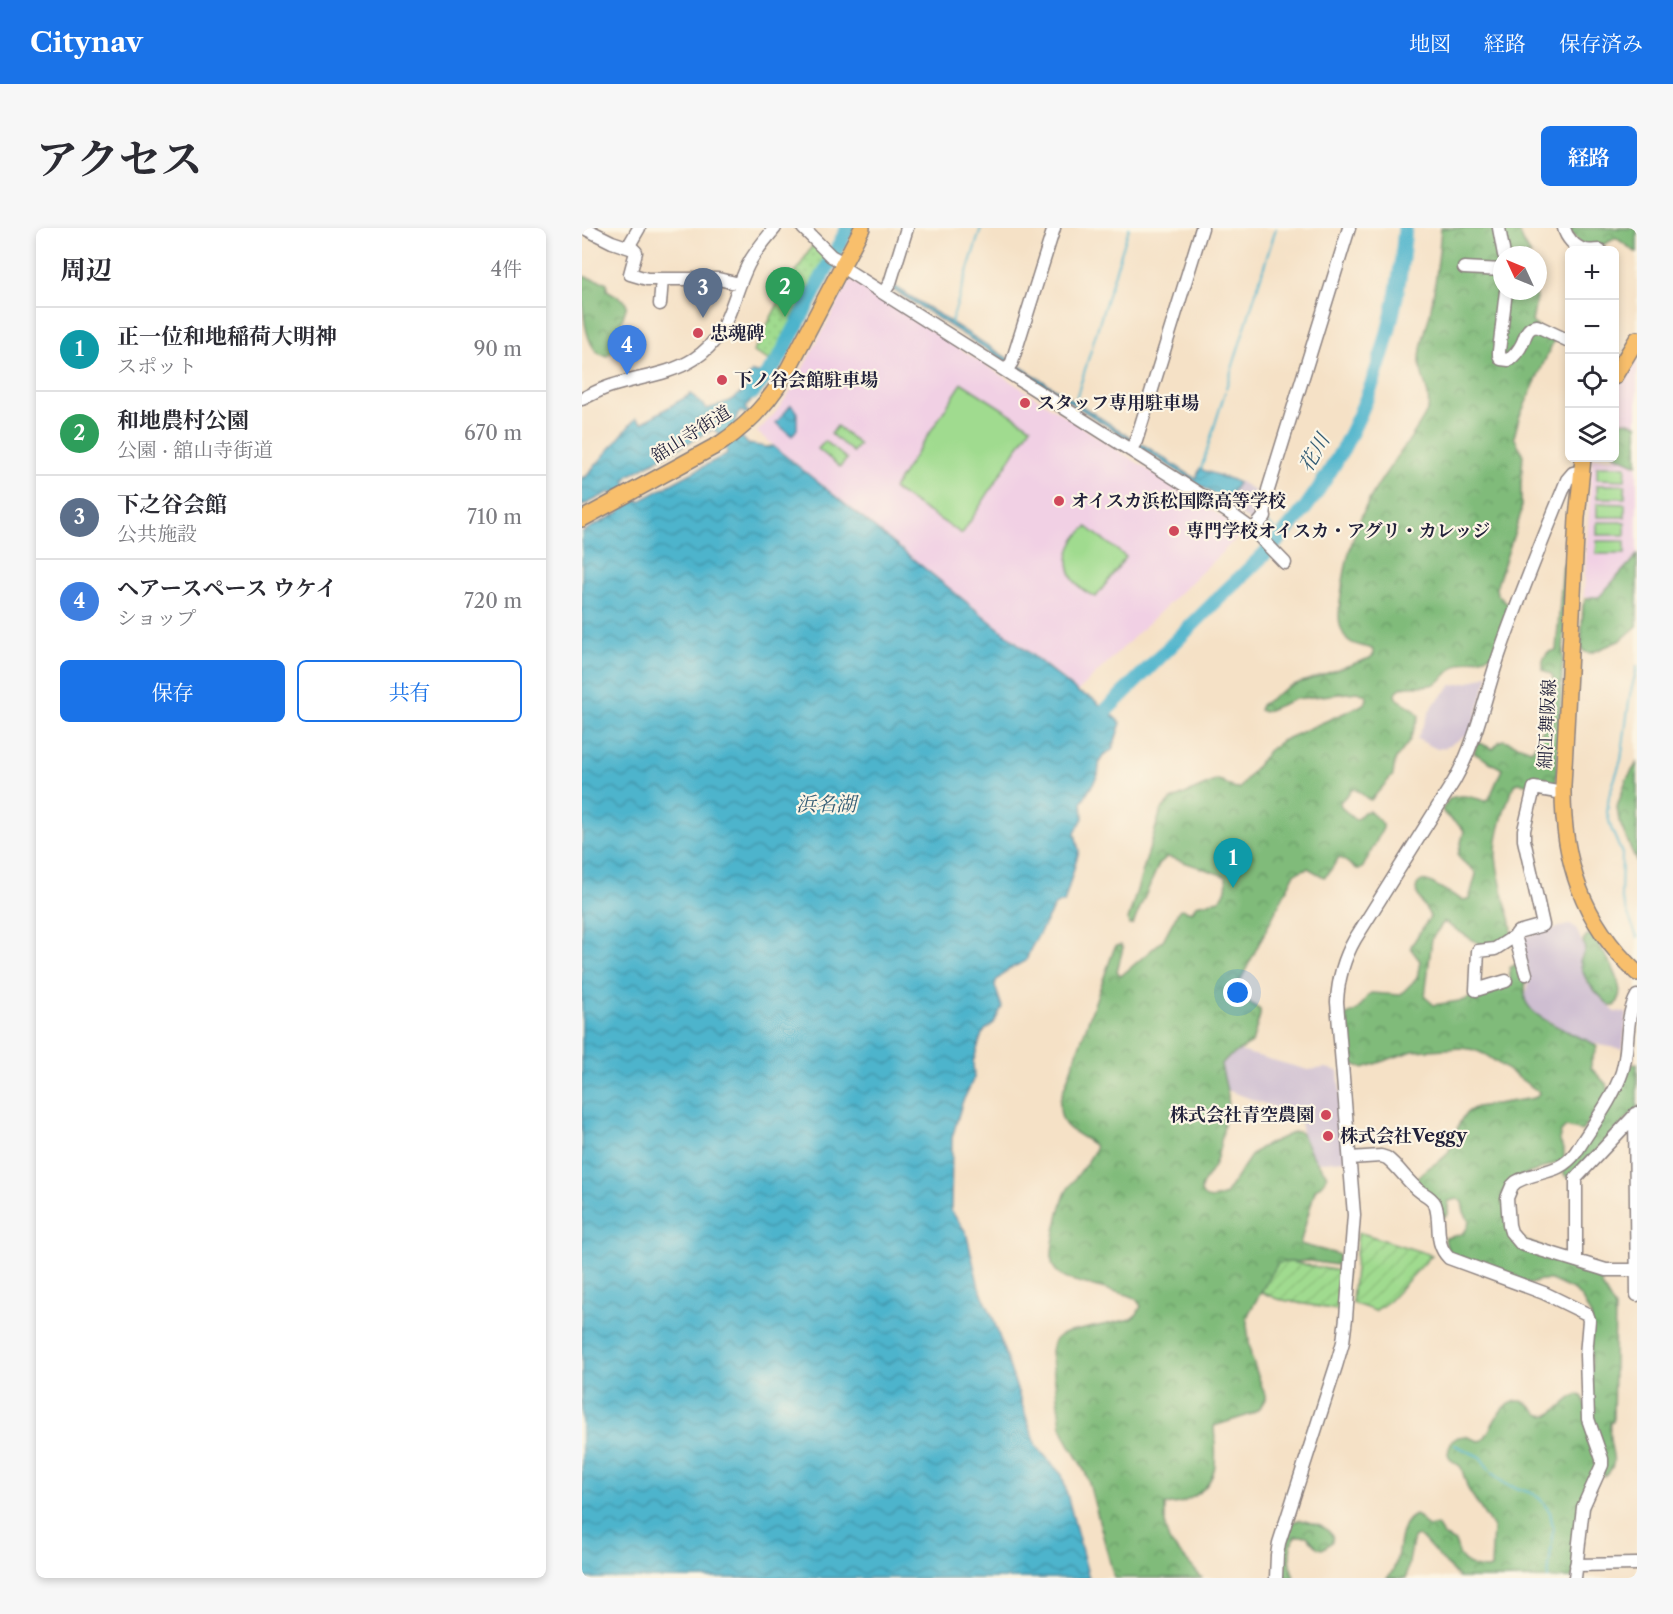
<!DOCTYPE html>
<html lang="ja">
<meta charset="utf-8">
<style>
:root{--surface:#fff;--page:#f7f7f7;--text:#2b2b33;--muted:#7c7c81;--line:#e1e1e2;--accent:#1a73e8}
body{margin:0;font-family:"Libre Caslon Text","Noto Serif JP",serif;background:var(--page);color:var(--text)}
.controls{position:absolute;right:18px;top:18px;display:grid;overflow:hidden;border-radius:9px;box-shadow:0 3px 9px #0003}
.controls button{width:54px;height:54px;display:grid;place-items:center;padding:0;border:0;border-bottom:2px solid var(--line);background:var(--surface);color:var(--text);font:30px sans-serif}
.compass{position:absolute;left:911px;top:18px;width:54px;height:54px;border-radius:50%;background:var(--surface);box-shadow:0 3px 9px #0003;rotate:314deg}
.you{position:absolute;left:656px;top:765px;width:21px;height:21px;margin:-15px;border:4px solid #fff;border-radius:50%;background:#1a73e8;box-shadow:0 0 0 9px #1a73e833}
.badge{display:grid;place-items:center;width:39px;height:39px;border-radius:50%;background:var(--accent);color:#fff;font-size:20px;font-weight:700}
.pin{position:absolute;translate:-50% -50px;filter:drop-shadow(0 2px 3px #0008)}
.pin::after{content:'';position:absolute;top:32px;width:21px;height:18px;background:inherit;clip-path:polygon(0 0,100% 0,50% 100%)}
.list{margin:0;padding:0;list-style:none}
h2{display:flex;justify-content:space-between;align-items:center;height:78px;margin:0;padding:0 24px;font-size:26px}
h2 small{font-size:20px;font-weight:400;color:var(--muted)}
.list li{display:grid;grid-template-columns:39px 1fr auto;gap:18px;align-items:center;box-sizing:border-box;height:84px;padding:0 24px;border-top:2px solid var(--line)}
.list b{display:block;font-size:22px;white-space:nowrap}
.list p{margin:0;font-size:20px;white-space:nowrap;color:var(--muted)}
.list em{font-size:20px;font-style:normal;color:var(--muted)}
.actions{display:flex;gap:12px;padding:18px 24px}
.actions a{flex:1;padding:14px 0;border:2px solid var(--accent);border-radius:9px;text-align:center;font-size:21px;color:var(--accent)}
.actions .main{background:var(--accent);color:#fff}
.icon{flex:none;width:33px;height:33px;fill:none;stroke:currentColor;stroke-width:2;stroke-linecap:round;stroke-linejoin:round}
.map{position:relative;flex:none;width:1055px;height:1350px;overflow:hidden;border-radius:9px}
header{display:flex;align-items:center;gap:36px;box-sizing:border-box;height:84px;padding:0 30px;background:var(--accent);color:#fff}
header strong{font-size:28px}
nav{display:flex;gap:33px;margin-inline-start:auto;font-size:21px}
.intro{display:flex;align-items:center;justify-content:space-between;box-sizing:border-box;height:144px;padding:0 36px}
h1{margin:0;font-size:42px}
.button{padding:15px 27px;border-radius:9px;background:var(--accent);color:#fff;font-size:21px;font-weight:700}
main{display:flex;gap:36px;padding:0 36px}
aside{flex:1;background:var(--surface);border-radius:9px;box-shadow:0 3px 9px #0003}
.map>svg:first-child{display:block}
</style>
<header>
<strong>Citynav</strong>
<nav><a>地図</a><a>経路</a><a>保存済み</a></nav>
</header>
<div class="intro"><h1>アクセス</h1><a class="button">経路</a></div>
<main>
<aside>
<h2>周辺<small>4件</small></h2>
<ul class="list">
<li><span class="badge" style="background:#0f9aa8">1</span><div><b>正一位和地稲荷大明神</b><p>スポット</p></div><em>90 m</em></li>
<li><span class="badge" style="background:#2e9e5b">2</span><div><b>和地農村公園</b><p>公園 · 舘山寺街道</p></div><em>670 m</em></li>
<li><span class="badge" style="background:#5c6f8a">3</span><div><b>下之谷会館</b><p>公共施設</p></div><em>710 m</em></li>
<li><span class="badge" style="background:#3f7fe0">4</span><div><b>ヘアースペース ウケイ</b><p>ショップ</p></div><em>720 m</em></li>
</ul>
<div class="actions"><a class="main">保存</a><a>共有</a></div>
</aside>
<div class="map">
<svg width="1055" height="1350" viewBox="0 0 1055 1350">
<defs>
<pattern id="forest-crowns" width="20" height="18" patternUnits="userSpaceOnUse" patternTransform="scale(1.5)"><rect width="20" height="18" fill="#80bb7a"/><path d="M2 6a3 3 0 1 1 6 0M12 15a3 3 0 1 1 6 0" fill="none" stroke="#689865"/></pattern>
<pattern id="park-dots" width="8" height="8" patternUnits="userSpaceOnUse" patternTransform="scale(1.5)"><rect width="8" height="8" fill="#a0db8f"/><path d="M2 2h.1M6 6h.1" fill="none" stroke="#8abc7c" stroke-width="1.8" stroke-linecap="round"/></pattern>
<pattern id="garden-furrows" width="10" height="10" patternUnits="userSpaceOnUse" patternTransform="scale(1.5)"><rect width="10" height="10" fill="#a0db8f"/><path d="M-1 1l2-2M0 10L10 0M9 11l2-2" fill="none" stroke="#8abc7c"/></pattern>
<pattern id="water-waves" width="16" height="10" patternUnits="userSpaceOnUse" patternTransform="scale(1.5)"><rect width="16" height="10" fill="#4db4cc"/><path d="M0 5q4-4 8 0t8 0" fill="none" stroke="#4092a7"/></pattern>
</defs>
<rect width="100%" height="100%" fill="#fcf5e5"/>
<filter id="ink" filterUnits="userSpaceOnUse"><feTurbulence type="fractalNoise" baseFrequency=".0167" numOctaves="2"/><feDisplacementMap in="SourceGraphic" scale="12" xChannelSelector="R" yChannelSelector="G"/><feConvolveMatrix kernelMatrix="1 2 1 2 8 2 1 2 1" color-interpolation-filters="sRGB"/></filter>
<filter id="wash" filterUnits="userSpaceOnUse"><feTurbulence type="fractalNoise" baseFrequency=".008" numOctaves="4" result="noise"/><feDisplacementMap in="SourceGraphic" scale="24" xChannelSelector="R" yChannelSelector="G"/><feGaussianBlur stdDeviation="1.35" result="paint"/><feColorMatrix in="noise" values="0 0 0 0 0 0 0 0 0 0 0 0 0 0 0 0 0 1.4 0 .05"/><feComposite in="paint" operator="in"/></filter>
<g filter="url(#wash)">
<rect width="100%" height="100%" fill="#f5e1c6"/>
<!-- built -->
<path fill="#f1d0e4" d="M 269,51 L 660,302 L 660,305 L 496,463 L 175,204 L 193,185 L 208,164 Z
M 1055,125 L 1055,196 L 1042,193 L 1033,197 L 1033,164 Z
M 1033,227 L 1055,237 L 1055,327 L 1017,369 L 1002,369 L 1010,230 L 1032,230 Z"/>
<!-- industrial -->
<path fill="#cebed1" d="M 657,253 L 680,268 L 677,290 L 672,295 L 642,277 Z
M 907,446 L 888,508 L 885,507 L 862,520 L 855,521 L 835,511 L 850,478 L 870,457 L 888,454 Z
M 986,697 L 990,697 L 994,700 L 1002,719 L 1002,724 L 998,730 L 1004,753 L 1033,784 L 1045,785 L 1041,821 L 1017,817 L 994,808 L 952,785 L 943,772 L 947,749 L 936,710 Z
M 658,823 L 726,842 L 744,840 L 756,843 L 764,932 L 741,934 L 736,933 L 730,927 L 720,907 L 718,889 L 645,862 L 639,837 L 645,830 Z"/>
<!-- grass -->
<path fill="#a0db8f" stroke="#617e65" stroke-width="1.5" d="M 380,155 L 449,199 L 380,306 L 311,261 Z
M 255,198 L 277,216 L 271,224 L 249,206 Z
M 243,213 L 265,231 L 258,239 L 236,221 Z
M 1015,238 L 1044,238 L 1043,252 L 1015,251 Z
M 1015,257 L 1043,257 L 1043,270 L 1015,270 Z
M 1015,275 L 1043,276 L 1043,289 L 1015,289 Z
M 1015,294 L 1043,294 L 1043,307 L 1015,307 Z
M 505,299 L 544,329 L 514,369 C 480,356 477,320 505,299 Z
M 1015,313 L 1043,313 L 1043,326 L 1014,326 Z"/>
<!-- forest -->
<path fill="url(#forest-crowns)" stroke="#516e5a" stroke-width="1.5" d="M 859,0 L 936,0 L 942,16 L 949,27 L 920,27 L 920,63 L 953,63 L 954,73 L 950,94 L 972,112 L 937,190 L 932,209 L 941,226 L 939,255 L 939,285 L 914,360 L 915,366 L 928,379 L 913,424 L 909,427 C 898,431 884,432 874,438 C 865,444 861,453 852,456 C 839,461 821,452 813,466 L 814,470 L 832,481 L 837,488 L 827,514 L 813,532 L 811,547 L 789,572 C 782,571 779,562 771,561 L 758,574 L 759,579 L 772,591 L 775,591 L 782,584 L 787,583 L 801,596 L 801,600 L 781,639 L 779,641 L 775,641 L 757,629 L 746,646 L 742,649 L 726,640 L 713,645 L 655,759 L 656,766 L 678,782 L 678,787 L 670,815 L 645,830 L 639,837 L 646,867 L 646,873 C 642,894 640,919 632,938 C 629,945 618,956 619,963 C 621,975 637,970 643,967 L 670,926 L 678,920 L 712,904 L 717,904 L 720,907 L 730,927 L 745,947 L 742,954 L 733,962 L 718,1016 L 755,1026 L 761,1031 L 760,1034 L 754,1037 L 727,1033 L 696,1035 L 668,1083 L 665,1090 L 665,1097 L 669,1128 L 683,1167 L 683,1171 L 678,1180 L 670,1186 L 632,1198 C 633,1224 640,1250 614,1267 C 609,1270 603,1274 597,1275 C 593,1276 588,1276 583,1277 L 583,1299 L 587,1313 L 620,1350 L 532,1350 L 506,1251 C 499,1232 485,1218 479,1198 L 469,1124 C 470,1113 474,1109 483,1105 L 549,1091 L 555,1086 L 559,1078 L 554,1071 L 546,1067 L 485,1051 C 479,1047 474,1045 471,1038 C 466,1027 478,977 484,964 C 492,949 506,937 513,921 L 512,917 C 492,902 476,902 478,872 L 532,721 L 534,718 L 539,717 L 541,720 L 535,743 L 538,747 L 540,747 L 581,712 L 597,682 L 599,681 L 610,684 L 614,677 L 637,672 C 643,667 647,656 643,648 L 590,630 L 585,629 L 577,636 L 551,696 L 547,697 L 546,692 L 579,582 L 589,572 L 635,552 L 640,553 L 653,561 L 658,560 L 686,523 L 699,513 L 778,478 L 783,475 L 785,471 L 784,467 L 775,464 L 713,471 L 682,484 L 677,482 L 679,477 L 706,459 L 788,430 L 792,426 L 790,421 C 782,417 772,419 765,411 C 754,399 757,382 759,367 C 764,329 773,295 793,262 C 809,234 832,210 846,181 C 849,164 839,151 838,135 C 837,116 846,98 849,80 C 854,53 857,27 859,0 Z
M 985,0 L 1055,0 L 1055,25 L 1034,10 L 1021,17 L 1001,18 Z
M 0,48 L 23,54 L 25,55 L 25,62 L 42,72 L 45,77 L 37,102 L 38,117 L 25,128 C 0,127 0,70 0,48 Z
M 1042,193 L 1055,196 L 1055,237 L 1033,227 L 1033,197 Z
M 1055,327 L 1055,398 L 1039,412 L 1009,425 C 1003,425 1001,424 999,418 L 1001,377 L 1004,371 L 1009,369 L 1017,369 Z
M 984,335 L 986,336 L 974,556 L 970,560 L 966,560 L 938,555 L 933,556 C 924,573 913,610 914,628 C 915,642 919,656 922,670 C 924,682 932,694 929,706 L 917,716 L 899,717 L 862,694 L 850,710 L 843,769 L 852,777 L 883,772 L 891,767 L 928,753 L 928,740 L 934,736 C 946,741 943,759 943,770 C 943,774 949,782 953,785 C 962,793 983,802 994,808 C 1001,811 1010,813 1015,819 L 1009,834 L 1009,840 L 1024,856 L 1027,863 L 1000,903 L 984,899 L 979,904 L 977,911 L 982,923 L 982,932 L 932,951 L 926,1005 L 1018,1045 L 1020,1058 L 1033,1080 L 1031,1194 L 1028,1194 C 1028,1199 1027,1205 1028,1210 C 1029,1225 1038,1236 1023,1248 L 1021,1247 L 1010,1195 L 1009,1088 L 1000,1071 L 993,1063 L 969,1052 L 958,1052 L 949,1056 L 865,1024 L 863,1010 C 875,1007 885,1008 887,993 L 882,984 L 880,974 L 876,971 L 867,973 L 866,976 L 866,986 L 862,989 L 834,954 C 837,941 857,937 865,926 C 877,909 872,887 895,879 L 952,870 L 956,868 L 957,864 L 904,827 L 893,822 L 880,820 L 831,823 L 781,840 L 769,835 L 765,831 L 761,789 C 765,786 770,786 775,782 C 781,777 783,769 789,765 L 818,767 L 835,750 L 838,733 L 829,721 L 829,718 L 848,689 C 846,680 826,662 838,654 C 842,651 844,653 848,654 L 880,672 L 886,671 L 888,668 L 894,646 C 890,637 879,636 876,627 L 882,603 C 877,594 864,592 860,582 C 862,579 865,572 869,570 C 879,565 893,570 903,573 L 907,571 L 920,541 L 892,525 L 895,515 L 898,515 L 911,521 L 918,513 L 922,512 L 949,522 L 953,518 L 959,504 L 966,496 L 967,493 L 971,449 L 969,446 L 961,442 L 961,432 L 966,424 L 974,422 L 981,338 Z
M 1055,535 L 1055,635 L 1037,593 L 1035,579 L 1044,552 Z
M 1005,707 L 1008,707 C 1014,711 1016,716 1020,722 C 1029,735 1046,763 1033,778 L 1029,778 L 1025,775 C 1011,761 1002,754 998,733 L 1003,722 L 1001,713 Z
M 1055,835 L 1055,880 L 990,948 L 984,949 L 981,944 L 982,942 L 1046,840 L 1049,837 Z
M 996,1166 L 1001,1169 L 1017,1231 L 990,1350 L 877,1350 L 840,1310 L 837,1308 L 833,1309 L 831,1313 L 824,1350 L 805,1350 C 823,1334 810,1298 833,1287 L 837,1289 L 846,1299 L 855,1297 L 862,1308 L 873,1314 C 876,1319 876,1328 881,1332 C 886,1338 902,1343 909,1340 L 911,1300 L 886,1261 L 879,1239 L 868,1231 L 866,1226 L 867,1220 L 870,1213 L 876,1209 L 883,1208 L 897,1213 L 901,1212 C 912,1198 917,1172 939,1173 C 950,1173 953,1191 966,1187 C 977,1184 985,1170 996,1166 Z
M 716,1292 C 731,1293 769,1307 740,1321 L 736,1320 L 725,1308 L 713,1308 C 705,1322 707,1336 712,1350 L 703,1350 C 695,1331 704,1313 709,1295 Z"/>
<!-- park -->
<path fill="url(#park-dots)" stroke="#617e65" stroke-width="1.5" d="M 232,15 L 248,30 L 192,135 L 171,124 L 207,55 Z"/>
<!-- garden -->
<path fill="url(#garden-furrows)" stroke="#617e65" stroke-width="1.5" d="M 776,1004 L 850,1027 L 807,1073 L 793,1083 L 770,1075 Z
M 708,1034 L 764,1044 L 761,1083 L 695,1071 L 679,1064 L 696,1035 Z"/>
<!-- water -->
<path fill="url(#water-waves)" stroke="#386b84" stroke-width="1.5" fill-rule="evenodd" d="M 312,58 L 428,132 L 424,134 L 310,61 Z
M 433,135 L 551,211 L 549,213 L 432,139 Z
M 170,144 L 176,145 L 185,153 L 163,180 L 166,184 L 164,186 L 159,183 C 147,194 156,206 166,216 L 184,219 L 191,218 L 497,465 L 510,470 L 539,495 L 530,522 L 521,527 L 518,532 L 516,547 L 500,574 L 501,590 L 493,605 L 497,623 L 482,675 L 476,675 L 472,679 L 448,722 L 444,733 L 427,741 L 414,753 L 413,758 L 420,779 L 412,795 L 403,802 L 400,806 L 391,834 L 392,850 L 380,875 L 370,910 L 369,983 L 384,1004 L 397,1059 L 411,1090 L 454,1218 L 480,1247 L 507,1350 L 0,1350 L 0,304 L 38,284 L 34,268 L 28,264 L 0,278 L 0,250 L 1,249 L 3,250 L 54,190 L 60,195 L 109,166 L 125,181 C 144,176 155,170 169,156 L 166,149 ZM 131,201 C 139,206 144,215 145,225 L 143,227 L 58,273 L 50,270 L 43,253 L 46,248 Z
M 209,177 L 215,183 L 215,201 L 210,208 L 194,195 Z
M 557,214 L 614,251 L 618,240 L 620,241 L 620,242 L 651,252 L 656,255 L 644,274 L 556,218 Z"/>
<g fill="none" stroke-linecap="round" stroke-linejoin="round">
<!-- stream -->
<path stroke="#4db4cc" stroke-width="2" d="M 369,95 L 399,0
M 510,118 L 547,0
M 644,160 L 694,0
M 493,174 L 509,122
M 619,241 L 643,164
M 684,293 L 699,308
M 1055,439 L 1048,467 L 1039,532 L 1027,568 L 1025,584 L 1029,600 L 1040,626 L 1039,669 L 1055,709
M 873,1217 L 898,1229 L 910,1245 L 923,1256 L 952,1266 L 958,1271 L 968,1284 L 971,1300 L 966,1350"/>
<!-- river -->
<path stroke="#4db4cc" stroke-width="15" d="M 170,165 L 196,133 L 266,0
M 510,496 C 553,454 596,411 639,368 C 668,340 699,312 724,279 C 785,196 815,102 823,0"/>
</g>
</g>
<g filter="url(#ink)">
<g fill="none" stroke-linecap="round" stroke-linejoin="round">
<!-- minor casing -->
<g stroke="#8c8280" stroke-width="15">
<path id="minor" d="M 2,0 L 30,14 L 51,21 L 54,24 L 48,46 L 65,51 L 136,51 L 158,56
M 221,0 L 249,28 L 262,35
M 917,0 L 922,27
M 982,0 C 984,9 993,20 1003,22 C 1008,23 1013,22 1018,22
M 46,19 L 57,0
M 260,39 L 646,284 L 671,302 L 703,335
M 882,40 L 920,42
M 924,63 L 917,123 L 917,127 L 919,131 L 927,132 C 932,128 937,122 940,116 C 944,108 944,99 955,98 L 987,113
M 302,64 L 308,55 L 325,0
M 78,76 L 80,51
M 424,143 L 430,134 L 472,0
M 0,171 C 10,166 19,161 29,158 C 57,149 87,147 112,131 C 147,109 149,71 166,37 C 173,23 183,12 193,0
M 548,222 L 554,213 L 620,0
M 671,302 L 683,288 L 682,287 L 686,262 L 767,0
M 944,746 L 933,708 L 936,704 L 961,697 L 942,612 L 942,602 L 952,560 L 981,565
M 924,753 L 894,762 L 896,723 L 913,721 L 933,708
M 1055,768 C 1042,791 1048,819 1040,844 C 1032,869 1008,901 994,924 C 976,948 957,941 934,954 L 930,958 L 925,970 L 927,997 L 929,1004 L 939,1016 L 1024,1042 L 1055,1042
M 1053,886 L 1055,1067
M 768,930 L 799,928 L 805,930 C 818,940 826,955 839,964 C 844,967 850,970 853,976 C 860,994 851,1015 867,1030 L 962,1065 L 1005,1086 L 1007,1092 L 1004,1127 L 1006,1191 L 1020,1231 L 1020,1237 L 1001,1279 L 993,1350
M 994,1033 L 994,950 L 1055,885
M 994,1337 L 1055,1336
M 694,1350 L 695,1327 L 697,1315 L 754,1138 L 761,1114 L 764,1090 L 772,987 L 755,774 C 756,751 761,732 773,711 L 872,553 C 895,513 903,467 918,424 C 938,366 962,309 985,252 L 991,245 L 999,244"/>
</g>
<!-- major casing -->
<g stroke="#8c8280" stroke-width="18">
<path id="major" d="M 1032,149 L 1055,111
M 1001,230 L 995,290 L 981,558 C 980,631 1000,694 1055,745
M 0,291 L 139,215 C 166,197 186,175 203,147 L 280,0"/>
</g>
<!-- minor -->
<use href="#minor" stroke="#fff" stroke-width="12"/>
<!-- major -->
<use href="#major" stroke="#f8bf6c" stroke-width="15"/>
</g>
</g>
<!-- markers -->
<g fill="#d1495b" stroke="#fcf5e5" stroke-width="2">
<circle cx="116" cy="105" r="6"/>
<circle cx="140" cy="152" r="6"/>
<circle cx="443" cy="175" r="6"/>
<circle cx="477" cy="273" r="6"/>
<circle cx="592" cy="303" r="6"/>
<circle cx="744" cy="887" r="6"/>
<circle cx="746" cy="908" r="6"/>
</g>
<g text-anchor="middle" stroke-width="4.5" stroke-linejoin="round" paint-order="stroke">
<!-- poi labels -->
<g font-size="18" font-weight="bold" fill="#22223b" stroke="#fcf5e5" text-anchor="start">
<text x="128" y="111">忠魂碑</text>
<text x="152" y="158">下ノ谷会館駐車場</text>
<text x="455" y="181">スタッフ専用駐車場</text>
<text x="489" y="279">オイスカ浜松国際高等学校</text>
<text x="604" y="309">専門学校オイスカ・アグリ・カレッジ</text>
<text x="732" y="893" text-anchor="end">株式会社青空農園</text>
<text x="758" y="914">株式会社Veggy</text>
</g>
<!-- street labels -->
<g font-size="18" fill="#22223b" stroke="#fcf5e5">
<text transform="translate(109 206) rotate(-32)" y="6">舘山寺街道</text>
<text transform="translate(965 496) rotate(-87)" y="6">細江舞阪線</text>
</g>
<!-- water labels -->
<g font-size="20" font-style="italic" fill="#335c75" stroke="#fcf5e5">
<text transform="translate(732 225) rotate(-60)" y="7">花川</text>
<text x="244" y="583">浜名湖</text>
</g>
</g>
</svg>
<div class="controls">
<button>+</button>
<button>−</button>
<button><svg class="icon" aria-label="locate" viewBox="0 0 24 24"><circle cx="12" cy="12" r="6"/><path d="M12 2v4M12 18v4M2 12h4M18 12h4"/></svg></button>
<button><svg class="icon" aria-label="layers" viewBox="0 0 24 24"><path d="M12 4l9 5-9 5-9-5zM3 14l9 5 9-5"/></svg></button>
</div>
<svg class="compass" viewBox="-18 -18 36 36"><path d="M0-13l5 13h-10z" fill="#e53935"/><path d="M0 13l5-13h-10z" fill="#7c7c81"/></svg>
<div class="you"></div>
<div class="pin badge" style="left:651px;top:660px;background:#0f9aa8">1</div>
<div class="pin badge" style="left:203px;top:89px;background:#2e9e5b">2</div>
<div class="pin badge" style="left:121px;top:90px;background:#5c6f8a">3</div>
<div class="pin badge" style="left:45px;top:147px;background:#3f7fe0">4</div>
</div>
</main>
